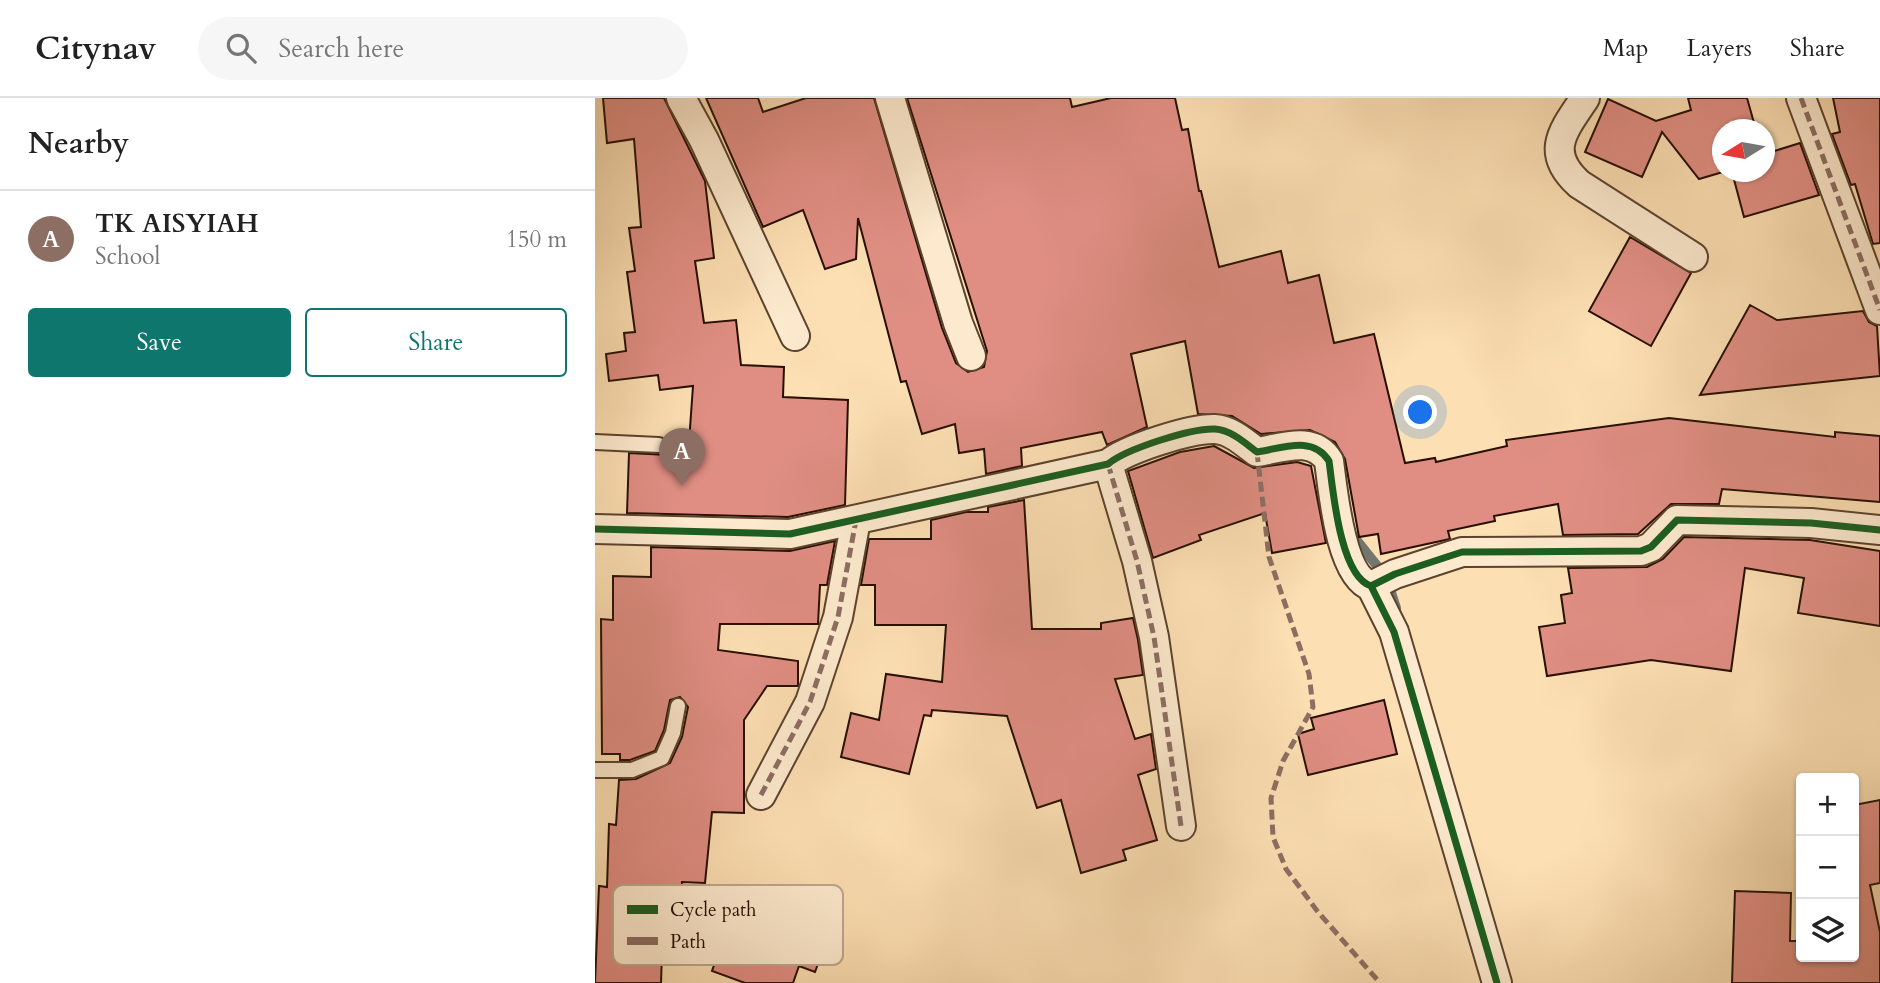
<!DOCTYPE html>
<meta charset="utf-8">
<style>
:root{--surface:#fff;--page:#f6f6f6;--text:#222;--muted:#767676;--line:#e0e0e0;--accent:#0f766e}
body{margin:0;font-family:Cardo,serif;background:var(--page);color:var(--text)}
.controls{position:absolute;right:21px;bottom:21px;display:grid;overflow:hidden;border-radius:7px;box-shadow:0 2px 5px #0004}
.controls button{width:63px;height:63px;display:grid;place-items:center;padding:0;border:0;border-bottom:2px solid var(--line);background:var(--surface);color:var(--text);font:35px sans-serif}
.compass{position:absolute;left:1117px;top:21px;width:63px;height:63px;border-radius:50%;background:var(--surface);box-shadow:0 2px 5px #0004;rotate:259deg}
.you{position:absolute;left:826px;top:315px;width:24px;height:24px;margin:-18px;border:5px solid #fff;border-radius:50%;background:#1a73e8;box-shadow:0 0 0 10px #1a73e833}
.badge{display:grid;place-items:center;width:46px;height:46px;border-radius:50%;background:var(--accent);color:#fff;font-size:23px;font-weight:700}
.pin{position:absolute;translate:-50% -58px;filter:drop-shadow(0 2px 4px #0008)}
.pin::after{content:'';position:absolute;top:37px;width:24px;height:21px;background:inherit;clip-path:polygon(0 0,100% 0,50% 100%)}
.list{margin:0;padding:0;list-style:none}
h2{display:flex;justify-content:space-between;align-items:center;height:91px;margin:0;padding:0 28px;font-size:30px}
h2 small{font-size:23px;font-weight:400;color:var(--muted)}
.list li{display:grid;grid-template-columns:46px 1fr auto;gap:21px;align-items:center;box-sizing:border-box;height:98px;padding:0 28px;border-top:2px solid var(--line)}
.list b{display:block;font-size:26px;white-space:nowrap}
.list p{margin:0;font-size:23px;white-space:nowrap;color:var(--muted)}
.list em{font-size:23px;font-style:normal;color:var(--muted)}
.actions{display:flex;gap:14px;padding:21px 28px}
.actions a{flex:1;padding:16px 0;border:2px solid var(--accent);border-radius:7px;text-align:center;font-size:24px;color:var(--accent)}
.actions .main{background:var(--accent);color:#fff}
.icon{flex:none;width:38px;height:38px;fill:none;stroke:currentColor;stroke-width:2;stroke-linecap:round;stroke-linejoin:round}
.map{position:relative;flex:none;width:1285px;height:885px;overflow:hidden}
header{display:flex;align-items:center;gap:42px;box-sizing:border-box;height:98px;padding:0 35px;background:var(--surface);border-bottom:2px solid var(--line)}
header strong{font-size:33px}
nav{display:flex;gap:38px;margin-inline-start:auto;font-size:24px}
.search{width:490px;height:63px;background:var(--page);display:flex;align-items:center;gap:18px;box-sizing:border-box;padding:0 24px;border-radius:38px;color:var(--muted);font-size:26px}
main{display:flex}
aside{flex:1;background:var(--surface)}
.map>svg:first-child{display:block}
</style>
<header>
<strong>Citynav</strong>
<div class="search"><svg class="icon" aria-label="search" viewBox="0 0 24 24"><circle cx="10" cy="10" r="6"/><path d="M15 15l6 6"/></svg>Search here</div>
<nav><a>Map</a><a>Layers</a><a>Share</a></nav>
</header>
<main>
<aside>
<h2>Nearby<small></small></h2>
<ul class="list">
<li><span class="badge" style="background:#8d6e63">A</span><div><b>TK AISYIAH</b><p>School</p></div><em>150 m</em></li>
</ul>
<div class="actions"><a class="main">Save</a><a>Share</a></div>
</aside>
<div class="map">
<svg width="1285" height="885" viewBox="0 0 1285 885">
<rect width="100%" height="100%" fill="#fcdfb3"/>
<filter id="stains"><feTurbulence type="fractalNoise" baseFrequency=".00286" numOctaves="4"/><feColorMatrix values="0 0 0 0 .2 0 0 0 0 .09 0 0 0 0 .02 0 0 0 .5 -.17"/></filter>
<radialGradient id="worn" r=".72"><stop offset=".6" stop-color="#630" stop-opacity="0"/><stop offset="1" stop-color="#630" stop-opacity=".3"/></radialGradient>
<g fill="none" stroke-linecap="round" stroke-linejoin="round">
<!-- stream -->
<path stroke="#72766e" stroke-width="10" d="M 755,434 L 791,479 L 801,510"/>
</g>
<!-- building -->
<path fill="#e08e83" stroke="#270f00" stroke-width="2" d="M 8,0 L 69,0 L 110,83 L 119,160 L 100,163 L 109,225 L 141,222 L 146,267 L 189,269 L 188,299 L 253,302 L 250,407 L 193,419 L 32,415 L 34,355 L 93,358 L 98,288 L 65,292 L 63,277 L 14,283 L 11,256 L 31,253 L 29,235 L 40,234 L 32,174 L 40,173 L 34,130 L 46,129 L 39,41 L 12,45 Z
M 111,0 L 163,0 L 168,14 L 211,0 L 279,0 L 347,230 L 361,265 L 373,274 L 389,269 L 392,253 L 312,0 L 475,0 L 477,9 L 516,0 L 580,0 L 587,32 L 593,31 L 604,93 L 606,93 L 624,169 L 686,153 L 693,185 L 724,177 L 739,245 L 779,236 L 810,365 L 840,360 L 841,364 L 912,348 L 911,342 L 1074,320 L 1240,339 L 1240,334 L 1285,338 L 1285,404 L 1127,391 L 1124,406 L 1076,406 L 1043,436 L 968,437 L 963,406 L 899,418 L 900,423 L 853,433 L 855,441 L 786,456 L 783,436 L 764,439 L 750,361 L 740,344 L 715,332 L 666,336 L 637,318 L 603,316 L 590,243 L 536,256 L 552,329 L 512,347 L 507,334 L 426,350 L 427,368 L 391,376 L 389,351 L 364,355 L 360,326 L 327,336 L 311,283 L 306,284 L 263,120 L 261,161 L 230,171 L 208,112 L 168,129 Z
M 1093,0 L 1152,0 L 1161,32 L 1128,32 L 1128,74 L 1104,81 L 1067,34 L 1047,79 L 990,54 L 1013,1 L 1061,23 L 1096,12 Z
M 1238,0 L 1285,0 L 1285,145 L 1278,146 L 1260,86 L 1256,87 L 1237,36 L 1245,34 Z
M 1205,45 L 1224,97 L 1149,119 L 1137,74 L 1170,74 L 1170,56 Z
M 1035,139 L 1096,175 L 1056,248 L 994,213 Z
M 1155,207 L 1182,222 L 1268,213 L 1274,224 L 1282,228 L 1285,278 L 1105,297 Z
M 619,348 L 659,370 L 702,364 L 716,368 L 731,445 L 677,455 L 670,415 L 604,437 L 606,442 L 558,460 L 533,373 L 585,354 Z
M 429,402 L 437,531 L 506,531 L 506,525 L 538,520 L 543,542 L 548,577 L 520,581 L 540,641 L 556,636 L 561,671 L 543,677 L 562,742 L 528,752 L 531,762 L 486,775 L 466,702 L 442,710 L 412,618 L 337,612 L 336,618 L 329,617 L 314,676 L 246,659 L 256,615 L 284,622 L 291,576 L 347,584 L 351,527 L 280,527 L 280,487 L 266,487 L 274,441 L 336,441 L 336,422 L 371,414 L 393,414 L 393,409 Z
M 1089,439 L 1215,442 L 1285,453 L 1285,528 L 1203,515 L 1209,480 L 1150,470 L 1136,573 L 1056,562 L 952,578 L 944,529 L 970,525 L 966,497 L 977,495 L 973,470 L 1052,469 L 1068,461 Z
M 240,443 L 232,487 L 225,487 L 223,526 L 125,526 L 123,552 L 203,563 L 203,588 L 172,588 L 149,622 L 149,715 L 117,714 L 110,785 L 87,784 L 80,859 L 67,855 L 66,885 L 0,885 L 4,788 L 12,789 L 14,726 L 21,727 L 24,682 L 41,681 L 75,665 L 87,639 L 93,609 L 85,599 L 75,602 L 69,632 L 60,653 L 35,662 L 25,662 L 25,656 L 7,656 L 6,521 L 18,522 L 18,478 L 56,479 L 56,449 L 195,453 Z
M 789,602 L 802,656 L 713,677 L 703,636 L 719,631 L 716,620 Z
M 1285,702 L 1285,785 L 1275,787 L 1285,834 L 1285,885 L 1137,885 L 1140,793 L 1196,795 L 1195,843 L 1206,843 L 1206,859 L 1259,859 L 1259,707 Z
M 195,809 L 238,825 L 220,874 L 204,868 L 198,885 L 150,885 L 117,873 L 131,834 L 180,852 Z"/>
<g fill="none" stroke-linecap="round" stroke-linejoin="round">
<!-- lane casing -->
<g stroke="#5c432d" stroke-width="18">
<path id="lane" d="M 0,344 L 64,347
M 0,672 L 37,672 L 67,660 L 78,635 L 83,608"/>
</g>
<!-- street casing -->
<g stroke="#5c432d" stroke-width="32">
<path id="street" d="M 86,0 L 109,42 L 200,238
M 295,0 L 363,225 L 376,258
M 990,0 C 968,33 949,54 984,86 L 1098,159
M 1206,0 L 1285,212
M 513,366 L 542,463 L 559,539 L 586,728
M 0,431 L 195,436 L 513,366 C 531,351 596,330 620,331 C 636,332 650,345 662,354 C 688,350 718,337 734,363 C 738,392 745,478 776,488 L 800,476 L 867,454 L 1046,453 L 1056,449 L 1082,422 L 1216,425 L 1285,432
M 776,488 L 799,534 L 902,885
M 166,697 L 215,604 L 243,519 L 261,422"/>
</g>
<!-- lane -->
<use href="#lane" stroke="#fdeace" stroke-width="14"/>
<!-- street -->
<use href="#street" stroke="#fdeace" stroke-width="28"/>
<!-- quiet -->
<path stroke="#8d6e63" stroke-width="5" stroke-dasharray="10 5" stroke-linecap="butt" d="M 1206,0 L 1285,212
M 662,354 L 674,459 L 714,576 L 718,609 L 688,663 L 676,700 L 678,739 L 691,771 L 723,814 L 785,885
M 513,366 L 542,463 L 559,539 L 586,728
M 166,697 L 215,604 L 243,519 L 261,422"/>
<!-- cycleway casing -->
<g stroke="#fdeace" stroke-width="11">
<path id="cycleway" d="M 0,431 L 195,436 L 513,366 C 531,351 596,330 620,331 C 636,332 650,345 662,354 C 688,350 718,337 734,363 C 738,392 745,478 776,488 L 800,476 L 867,454 L 1046,453 L 1056,449 L 1082,422 L 1216,425 L 1285,432
M 776,488 L 799,534 L 902,885"/>
</g>
<!-- cycleway -->
<use href="#cycleway" stroke="#1b5e20" stroke-width="7"/>
</g>
<!-- legend -->
<rect x="18" y="787" width="230" height="80" rx="10" fill="#fdeace" stroke="#bda890" stroke-width="2"/>
<rect x="32" y="807" width="31" height="9" fill="#1b5e20"/>
<rect x="32" y="839" width="31" height="8" fill="#8d6e63"/>
<g font-size="19" fill="#270f00">
<text x="75" y="818">Cycle path</text>
<text x="75" y="850">Path</text>
</g>
<rect width="100%" height="100%" filter="url(#stains)"/>
<rect width="100%" height="100%" fill="url(#worn)"/>
</svg>
<div class="controls">
<button>+</button>
<button>−</button>
<button><svg class="icon" aria-label="layers" viewBox="0 0 24 24"><path d="M12 4l9 5-9 5-9-5zM3 14l9 5 9-5"/></svg></button>
</div>
<svg class="compass" viewBox="-18 -18 36 36"><path d="M0-13l5 13h-10z" fill="#e53935"/><path d="M0 13l5-13h-10z" fill="#767676"/></svg>
<div class="you"></div>
<div class="pin badge" style="left:87px;top:388px;background:#8d6e63">A</div>
</div>
</main>
